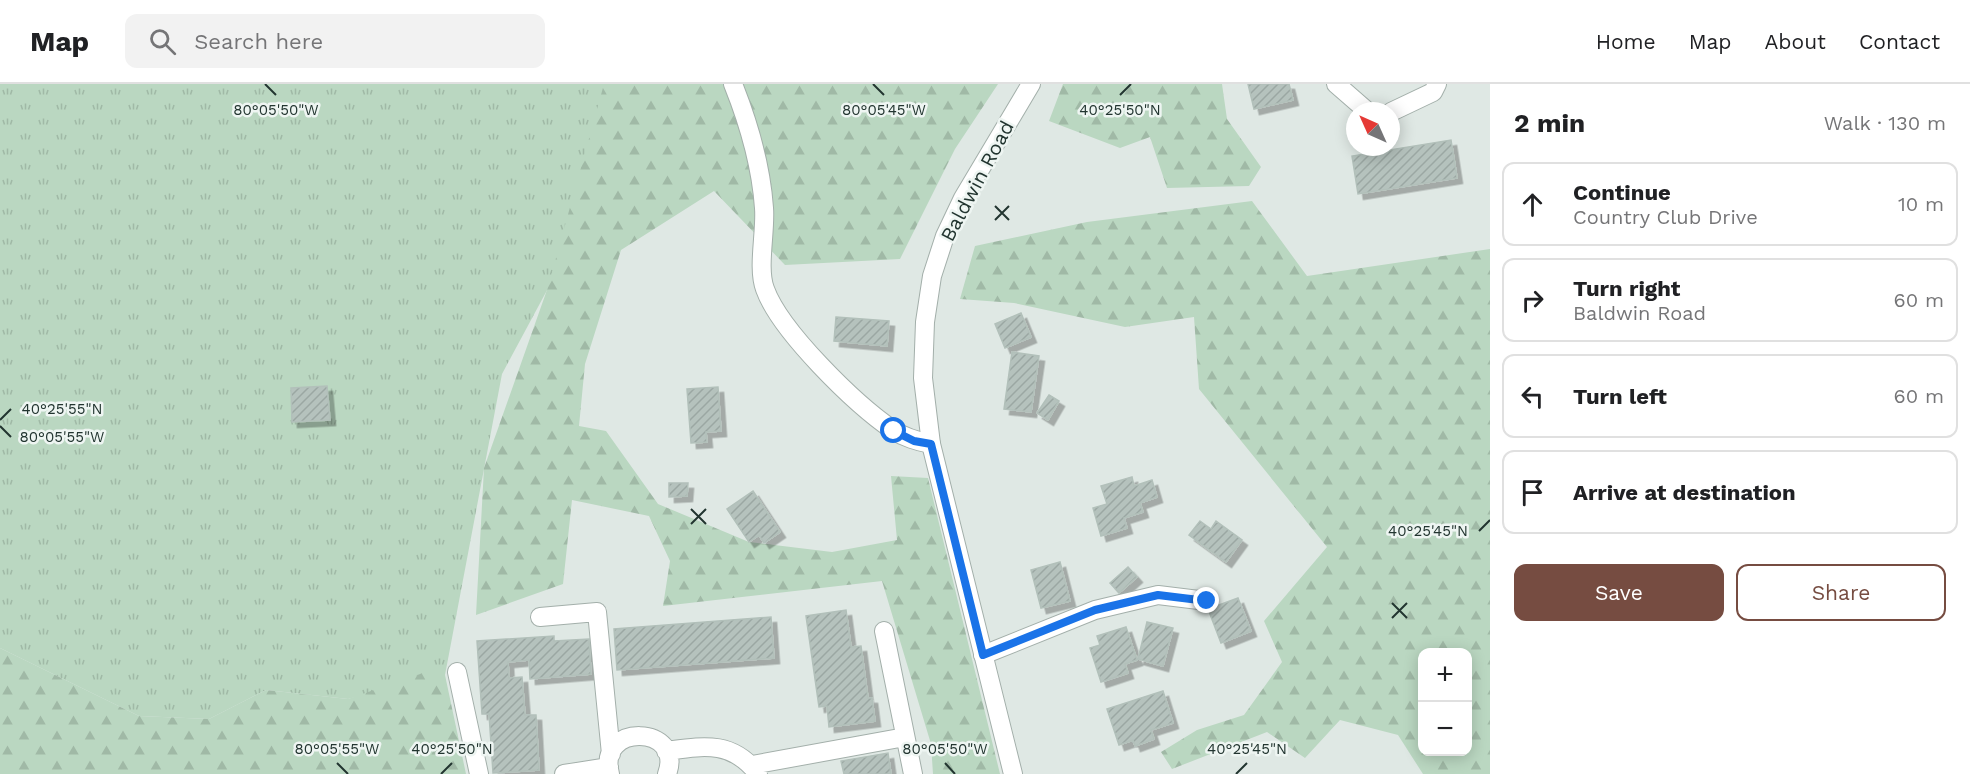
<!DOCTYPE html>
<meta charset="utf-8">
<style>
:root{--surface:#fff;--page:#f2f2f2;--text:#202124;--muted:#757577;--line:#e0e0e0;--accent:#764c41}
body{margin:0;font-family:"Work Sans",sans-serif;background:var(--page);color:var(--text)}
.controls{position:absolute;right:18px;bottom:18px;display:grid;overflow:hidden;border-radius:12px;box-shadow:0 3px 15px #0003}
.controls button{width:54px;height:54px;display:grid;place-items:center;padding:0;border:0;border-bottom:2px solid var(--line);background:var(--surface);color:var(--text);font:30px sans-serif}
.compass{position:absolute;left:1346px;top:18px;width:54px;height:54px;border-radius:50%;background:var(--surface);box-shadow:0 3px 15px #0003;rotate:315deg}
.stop{position:absolute;width:18px;height:18px;margin:-14px;border:4px solid #1a73e8;border-radius:50%;background:#fff}
.stop.end{background:#1a73e8;border-color:#fff;box-shadow:0 2px 6px #0008}
.list{margin:0;padding:0;list-style:none}
h2{display:flex;justify-content:space-between;align-items:center;height:78px;margin:0;padding:0 24px;font-size:26px}
h2 small{font-size:20px;font-weight:400;color:var(--muted)}
.list li{display:grid;grid-template-columns:39px 1fr auto;gap:18px;align-items:center;box-sizing:border-box;height:84px;margin:0 12px 12px;padding:0 12px;border:2px solid var(--line);border-radius:12px}
.list b{display:block;font-size:22px;white-space:nowrap}
.list p{margin:0;font-size:20px;white-space:nowrap;color:var(--muted)}
.list em{font-size:20px;font-style:normal;color:var(--muted)}
.actions{display:flex;gap:12px;padding:18px 24px}
.actions a{flex:1;padding:14px 0;border:2px solid var(--accent);border-radius:12px;text-align:center;font-size:21px;color:var(--accent)}
.actions .main{background:var(--accent);color:#fff}
.icon{flex:none;width:33px;height:33px;fill:none;stroke:currentColor;stroke-width:2;stroke-linecap:round;stroke-linejoin:round}
.map{position:relative;flex:none;width:1490px;height:690px;overflow:hidden}
header{display:flex;align-items:center;gap:36px;box-sizing:border-box;height:84px;padding:0 30px;background:var(--surface);border-bottom:2px solid var(--line)}
header strong{font-size:28px}
nav{display:flex;gap:33px;margin-inline-start:auto;font-size:21px}
.search{width:420px;height:54px;background:var(--page);display:flex;align-items:center;gap:15px;box-sizing:border-box;padding:0 21px;border-radius:12px;color:var(--muted);font-size:22px}
main{display:flex}
aside{flex:1;background:var(--surface)}
.map>svg:first-child{display:block}
</style>
<header>
<strong>Map</strong>
<div class="search"><svg class="icon" aria-label="search" viewBox="0 0 24 24"><circle cx="10" cy="10" r="6"/><path d="M15 15l6 6"/></svg>Search here</div>
<nav><a>Home</a><a>Map</a><a>About</a><a>Contact</a></nav>
</header>
<main>
<div class="map">
<svg width="1490" height="690" viewBox="0 0 1490 690">
<defs>
<pattern id="grass-tufts" width="24" height="20" patternUnits="userSpaceOnUse" patternTransform="scale(1.5)"><rect width="24" height="20" fill="#bad7c1"/><path d="M3 7l-1-3M5 7V3M7 7l1-3M15 17l-1-3M17 17v-4M19 17l1-3" fill="none" stroke="#a0b9a6"/></pattern>
<pattern id="forest-firs" width="22" height="20" patternUnits="userSpaceOnUse" patternTransform="scale(1.5)"><rect width="22" height="20" fill="#bad7c1"/><path d="M5 1l3.5 6h-7zM16 11l3.5 6h-7z" fill="#a0b9a6"/></pattern>
<pattern id="building-hatch" width="6" height="6" patternUnits="userSpaceOnUse" patternTransform="scale(1.5)"><rect width="6" height="6" fill="#b5c2bd"/><path d="M-1 1l2-2M0 6l6-6M5 7l2-2" fill="none" stroke="#9ba7a3"/></pattern>
<filter id="shadow"><feDropShadow dx="5.5" dy="5.5" stdDeviation="0" flood-color="#0004"/></filter>
</defs>
<rect width="100%" height="100%" fill="#dfe8e4"/>
<!-- grass -->
<path fill="url(#grass-tufts)" d="M 0,0 L 627,0 L 602,104 L 502,290 L 445,591 L 348,615 L 266,606 L 209,635 L 139,632 L 0,564 Z"/>
<!-- forest -->
<path fill="url(#forest-firs)" fill-rule="evenodd" d="M 604,0 L 998,0 L 955,65 L 900,175 L 785,181 L 714,107 L 621,166 L 585,280 L 579,342 L 606,347 L 658,420 L 749,458 L 832,468 L 897,456 L 891,392 L 928,394 L 1000,690 L 933,690 L 931,660 L 882,497 L 663,522 L 670,477 L 649,432 L 572,416 L 563,500 L 476,531 L 484,384 L 548,203 Z
M 1063,0 L 1222,0 L 1227,35 L 1261,83 L 1249,102 L 1167,104 L 1150,53 L 1120,64 L 1049,37 Z
M 1252,117 L 1307,192 L 1490,165 L 1490,690 L 1423,690 L 1398,651 L 1340,636 L 1305,674 L 1267,648 L 1172,685 L 1161,668 L 1197,646 L 1244,631 L 1282,578 L 1264,537 L 1327,463 L 1199,305 L 1194,233 L 1125,243 L 1014,219 L 960,215 L 975,162 L 1087,138 ZM 1468,568 L 1468,668 L 1422,668 L 1422,568 Z
M 0,564 L 139,632 L 209,635 L 266,606 L 348,615 L 426,588 L 445,591 L 466,690 L 0,690 Z"/>
<!-- building -->
<path fill="url(#building-hatch)" stroke="#b2c0ba" stroke-width="1.5" filter="url(#shadow)" d="M 1248,0 L 1289,0 L 1293,16 L 1254,25 Z
M 1451,56 L 1457,94 L 1358,110 L 1352,72 Z
M 1021,229 L 1031,253 L 1005,264 L 995,240 Z
M 836,233 L 889,237 L 887,262 L 834,257 Z
M 1012,268 L 1039,272 L 1031,328 L 1004,325 Z
M 327,302 L 330,336 L 292,338 L 291,304 Z
M 718,303 L 721,347 L 706,348 L 707,358 L 691,359 L 687,305 Z
M 1049,311 L 1059,317 L 1048,336 L 1037,329 Z
M 1132,393 L 1134,402 L 1152,396 L 1157,413 L 1140,419 L 1143,428 L 1124,434 L 1127,444 L 1101,452 L 1093,424 L 1107,420 L 1101,402 Z
M 669,399 L 688,399 L 687,412 L 669,413 Z
M 753,407 L 780,448 L 764,459 L 759,451 L 749,458 L 727,425 Z
M 1200,437 L 1211,445 L 1216,437 L 1242,456 L 1226,478 L 1189,451 Z
M 1060,478 L 1070,517 L 1041,524 L 1031,486 Z
M 1128,483 L 1137,493 L 1119,509 L 1110,499 Z
M 1238,514 L 1251,547 L 1221,559 L 1208,525 Z
M 846,526 L 851,563 L 861,562 L 868,614 L 872,614 L 875,637 L 829,643 L 827,622 L 819,623 L 806,532 Z
M 771,533 L 774,574 L 617,586 L 614,545 Z
M 1147,538 L 1173,544 L 1163,582 L 1138,575 Z
M 1126,543 L 1137,576 L 1125,580 L 1128,589 L 1101,598 L 1090,564 L 1100,561 L 1097,552 Z
M 554,552 L 554,557 L 589,555 L 591,590 L 530,595 L 529,576 L 508,578 L 509,594 L 522,593 L 525,631 L 536,631 L 539,686 L 493,689 L 489,630 L 482,630 L 477,557 Z
M 1163,607 L 1173,639 L 1151,646 L 1154,655 L 1135,662 L 1133,656 L 1119,661 L 1107,625 Z
M 888,669 L 891,690 L 844,690 L 841,677 Z"/>
<g fill="none" stroke-linecap="round" stroke-linejoin="round">
<!-- minor casing -->
<g stroke="#a3afaa" stroke-width="20">
<path id="minor" d="M 733,0 C 749,40 761,81 764,124 C 766,147 757,184 765,205 C 780,247 855,320 893,346 C 905,354 917,357 931,360
M 1336,0 L 1367,27
M 1391,28 L 1433,8 L 1437,0
M 540,533 L 597,528 L 611,670
M 884,547 L 913,690
M 983,571 L 1095,526 L 1158,511 L 1207,517
M 457,588 L 479,690
M 666,667 C 703,662 732,656 758,690
M 752,681 L 905,653
M 564,690 L 609,683
M 610,690 C 596,638 685,641 667,690"/>
</g>
<!-- tertiary casing -->
<g stroke="#a3afaa" stroke-width="20">
<path id="tertiary" d="M 1013,690 L 931,360 L 923,294 L 925,238 L 932,192 L 945,152 L 963,114 L 1031,0"/>
</g>
<!-- minor -->
<use href="#minor" stroke="#fff" stroke-width="18"/>
<!-- tertiary -->
<use href="#tertiary" stroke="#fff" stroke-width="18"/>
</g>
<g fill="none" stroke-linecap="round" stroke-linejoin="round">
<!-- route -->
<path stroke="#1a73e8" stroke-width="8" d="M 894,347 L 914,357 L 931,360 L 983,571 L 1095,526 L 1158,511 L 1207,517"/>
</g>
<!-- ticks -->
<path fill="none" stroke="#223530" stroke-width="2" d="M 265,0 L 276,11M 873,0 L 884,11M 1120,11 L 1131,0M 995,122 L 1009,136M 995,136 L 1009,122M 0,336 L 11,325M 0,342 L 11,353M 691,425 L 706,440M 691,440 L 706,425M 1479,447 L 1490,436M 1392,519 L 1407,534M 1392,534 L 1407,519M 337,679 L 348,690M 945,679 L 955,690M 441,690 L 452,679M 1236,690 L 1247,679"/>
<g text-anchor="middle" stroke-width="5" stroke-linejoin="round" paint-order="stroke">
<!-- street labels -->
<g font-size="20" fill="#223530" stroke="#eef5f2">
<text transform="translate(977 97) rotate(-62)" y="7">Baldwin Road</text>
</g>
</g>
<g font-size="15" text-anchor="middle" fill="#223530" stroke="#eef5f2" stroke-width="5" stroke-linejoin="round" paint-order="stroke">
<text x="276" y="31">80°05'50"W</text>
<text x="884" y="31">80°05'45"W</text>
<text x="1120" y="31">40°25'50"N</text>
<text x="62" y="330">40°25'55"N</text>
<text x="62" y="358">80°05'55"W</text>
<text x="1428" y="452">40°25'45"N</text>
<text x="337" y="670">80°05'55"W</text>
<text x="452" y="670">40°25'50"N</text>
<text x="945" y="670">80°05'50"W</text>
<text x="1247" y="670">40°25'45"N</text>
</g>
</svg>
<div class="controls">
<button>+</button>
<button>−</button>
</div>
<svg class="compass" viewBox="-18 -18 36 36"><path d="M0-13l5 13h-10z" fill="#e53935"/><path d="M0 13l5-13h-10z" fill="#757577"/></svg>
<div class="stop" style="left:894px;top:347px"></div>
<div class="stop end" style="left:1207px;top:517px"></div>
</div>
<aside>
<h2>2 min<small>Walk · 130 m</small></h2>
<ul class="list">
<li><svg class="icon" aria-label="ahead" viewBox="0 0 24 24"><path d="M12 20V5M6 11l6-6 6 6"/></svg><div><b>Continue</b><p>Country Club Drive</p></div><em>10 m</em></li>
<li><svg class="icon" aria-label="right" viewBox="0 0 24 24"><path d="M7 20v-9h11M14 6l5 5-5 5"/></svg><div><b>Turn right</b><p>Baldwin Road</p></div><em>60 m</em></li>
<li><svg class="icon" aria-label="left" viewBox="0 0 24 24"><path d="M17 20v-9H6M10 6l-5 5 5 5"/></svg><div><b>Turn left</b></div><em>60 m</em></li>
<li><svg class="icon" aria-label="arrive" viewBox="0 0 24 24"><path d="M6 21V4h12l-3 4 3 4H6"/></svg><div><b>Arrive at destination</b></div></li>
</ul>
<div class="actions"><a class="main">Save</a><a>Share</a></div>
</aside>
</main>
